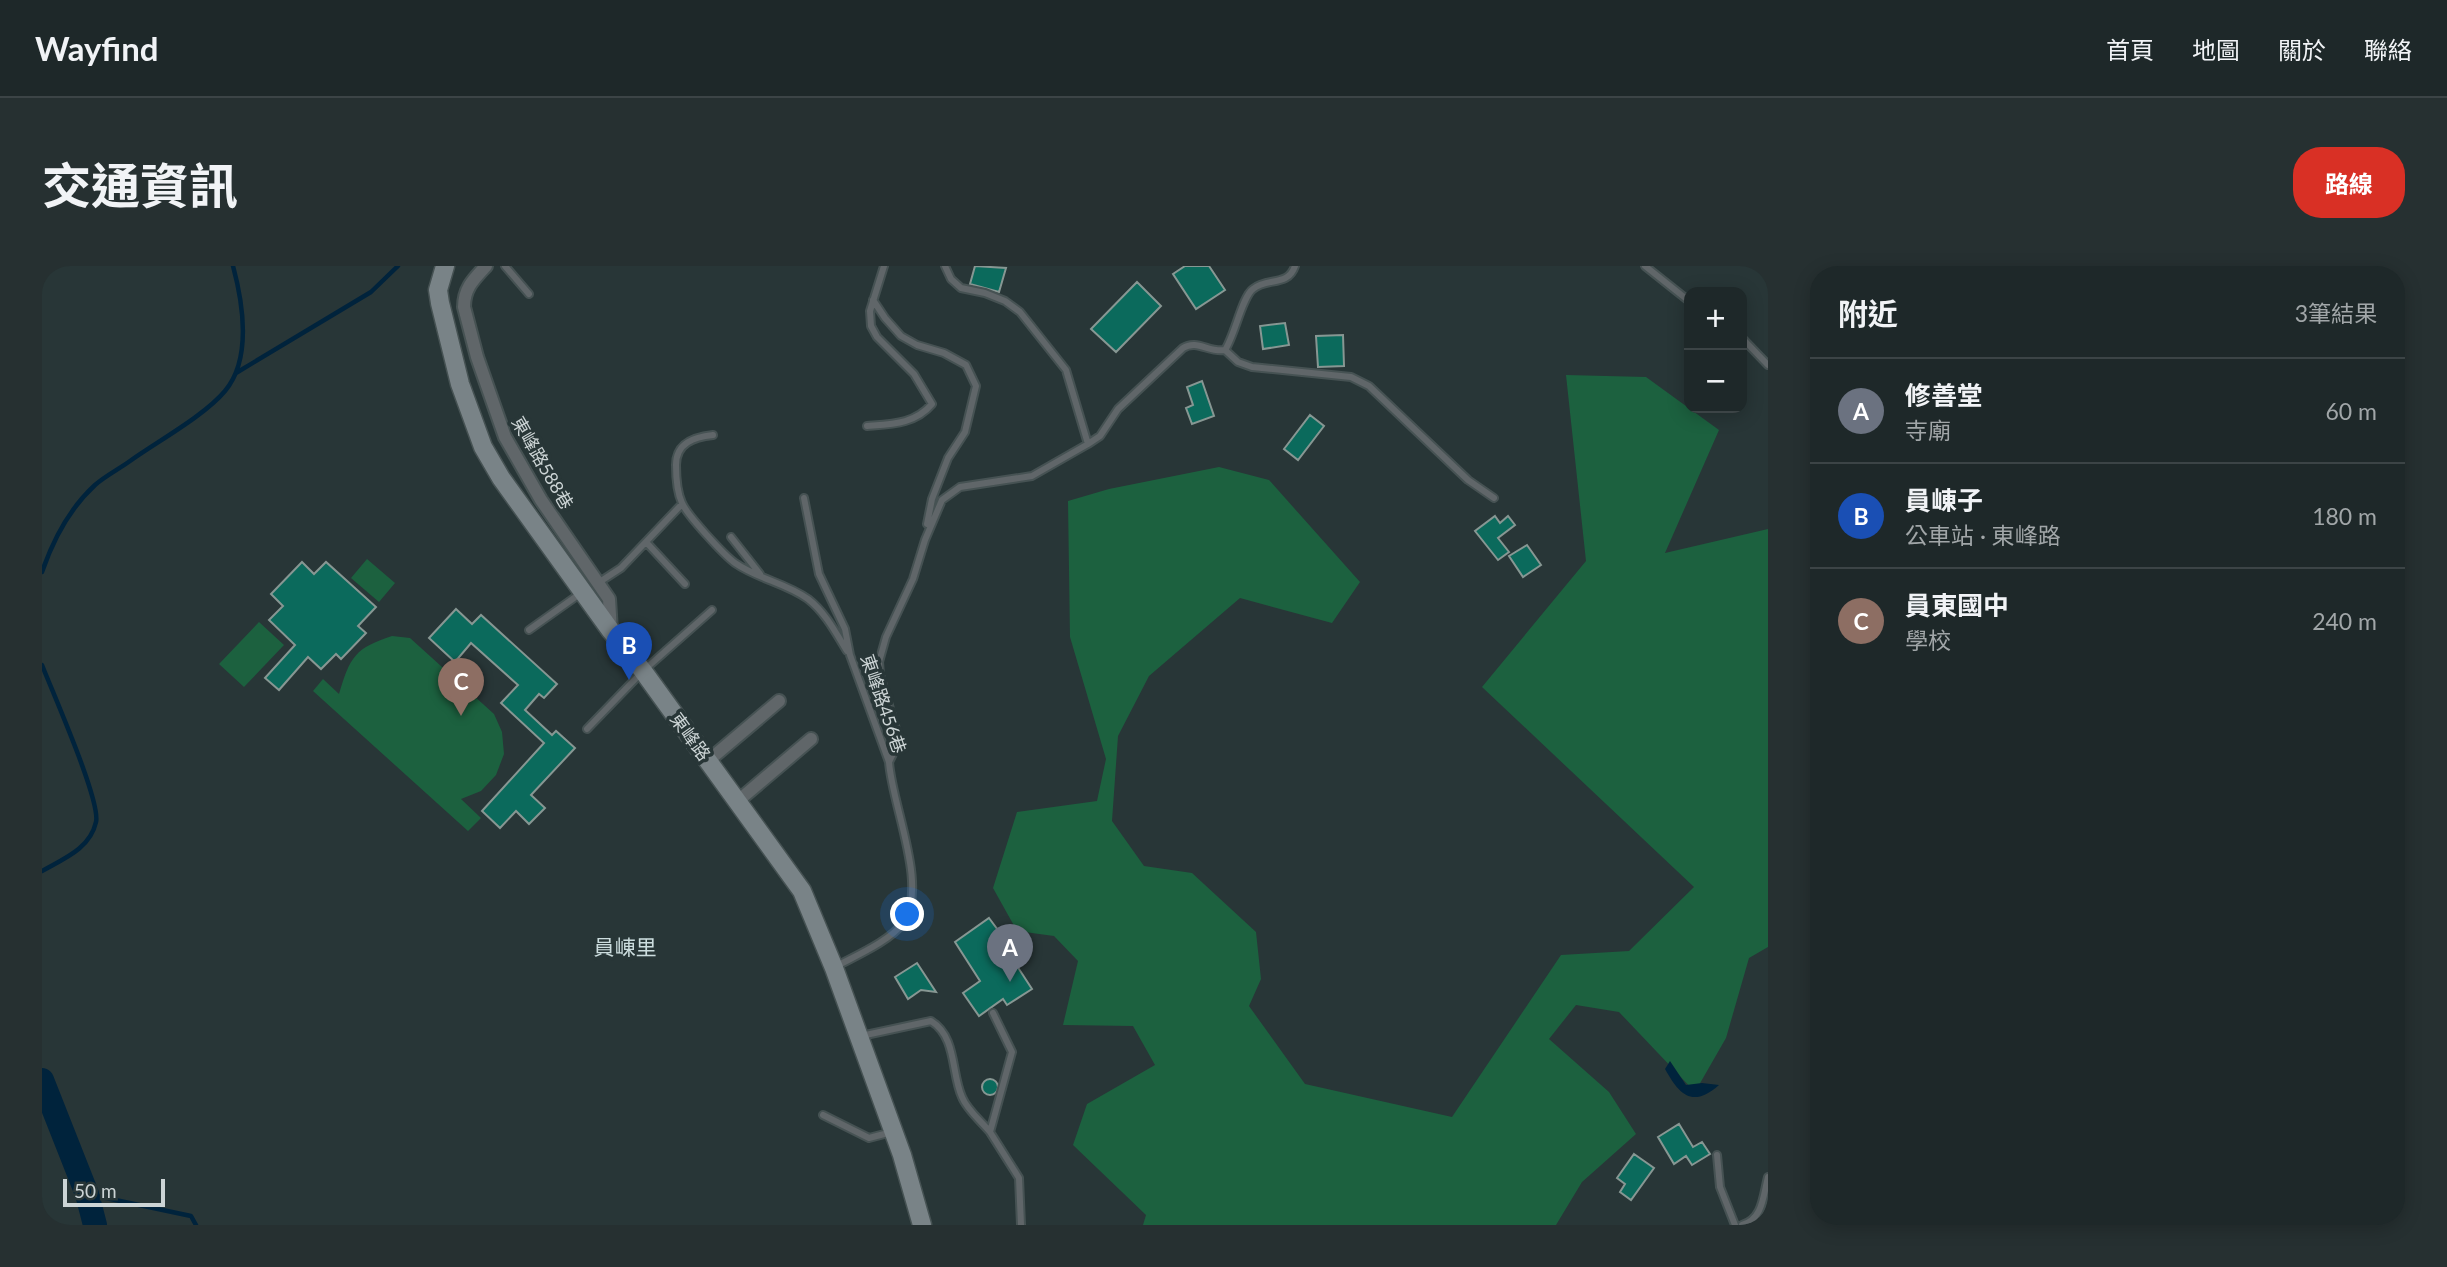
<!DOCTYPE html>
<html lang="zh-TW">
<meta charset="utf-8">
<style>
:root{--surface:#1e2829;--page:#263031;--text:#f1f3f6;--muted:#a1a6a8;--line:#3c4446;--accent:#d93025}
body{margin:0;font-family:Lato,"Noto Sans TC",sans-serif;background:var(--page);color:var(--text)}
.controls{position:absolute;right:21px;top:21px;display:grid;overflow:hidden;border-radius:14px;box-shadow:0 4px 18px #0003}
.controls button{width:63px;height:63px;display:grid;place-items:center;padding:0;border:0;border-bottom:2px solid var(--line);background:var(--surface);color:var(--text);font:35px sans-serif}
.scale{position:absolute;left:21px;bottom:18px;width:102px;box-sizing:border-box;padding-left:7px;border:4px solid #ccd4d5;border-top:0;font-size:19px;line-height:24px;white-space:nowrap;color:#ccd4d5;-webkit-text-stroke:5px #283637;paint-order:stroke}
.you{position:absolute;left:866px;top:649px;width:24px;height:24px;margin:-18px;border:5px solid #fff;border-radius:50%;background:#1a73e8;box-shadow:0 0 0 10px #1a73e833}
.badge{display:grid;place-items:center;width:46px;height:46px;border-radius:50%;background:var(--accent);color:#fff;font-size:23px;font-weight:700}
.pin{position:absolute;translate:-50% -58px;filter:drop-shadow(0 2px 4px #0008)}
.pin::after{content:'';position:absolute;top:37px;width:24px;height:21px;background:inherit;clip-path:polygon(0 0,100% 0,50% 100%)}
.list{margin:0;padding:0;list-style:none}
h2{display:flex;justify-content:space-between;align-items:center;height:91px;margin:0;padding:0 28px;font-size:30px}
h2 small{font-size:23px;font-weight:400;color:var(--muted)}
.list li{display:grid;grid-template-columns:46px 1fr auto;gap:21px;align-items:center;box-sizing:border-box;height:105px;padding:0 28px;border-top:2px solid var(--line)}
.list b{display:block;font-size:26px;white-space:nowrap}
.list p{margin:0;font-size:23px;white-space:nowrap;color:var(--muted)}
.list em{font-size:23px;font-style:normal;color:var(--muted)}
.map{position:relative;flex:none;width:1726px;height:959px;overflow:hidden;border-radius:28px}
header{display:flex;align-items:center;gap:42px;box-sizing:border-box;height:98px;padding:0 35px;background:var(--surface);border-bottom:2px solid var(--line)}
header strong{font-size:33px}
nav{display:flex;gap:38px;margin-inline-start:auto;font-size:24px}
.intro{display:flex;align-items:center;justify-content:space-between;box-sizing:border-box;height:168px;padding:0 42px}
h1{margin:0;font-size:49px}
.button{padding:18px 32px;border-radius:28px;background:var(--accent);color:#fff;font-size:24px;font-weight:700}
main{display:flex;gap:42px;padding:0 42px}
aside{flex:1;background:var(--surface);border-radius:28px;box-shadow:0 4px 18px #0003}
.map>svg:first-child{display:block}
</style>
<header>
<strong>Wayfind</strong>
<nav><a>首頁</a><a>地圖</a><a>關於</a><a>聯絡</a></nav>
</header>
<div class="intro"><h1>交通資訊</h1><a class="button">路線</a></div>
<main>
<div class="map">
<svg width="1726" height="959" viewBox="0 0 1726 959">
<rect width="100%" height="100%" fill="#283637"/>
<!-- green -->
<path fill="#1c613f" d="M 1524,109 L 1604,111 L 1677,164 L 1623,287 L 1726,263 L 1726,681 L 1707,692 L 1684,772 L 1653,826 L 1577,746 L 1534,739 L 1507,773 L 1567,826 L 1594,868 L 1540,916 L 1514,959 L 1101,959 L 1104,949 L 1031,879 L 1045,838 L 1113,799 L 1091,760 L 1021,759 L 1036,695 L 1012,670 L 975,665 L 951,622 L 975,546 L 1055,535 L 1064,493 L 1028,371 L 1026,235 L 1067,223 L 1177,201 L 1227,214 L 1318,316 L 1290,357 L 1198,332 L 1107,410 L 1076,470 L 1070,555 L 1102,600 L 1150,607 L 1214,666 L 1219,713 L 1207,740 L 1263,818 L 1410,851 L 1519,689 L 1587,685 L 1652,621 L 1440,421 L 1544,295 Z
M 325,293 L 353,317 L 337,336 L 309,312 Z
M 217,356 L 242,379 L 202,421 L 177,398 Z
M 350,370 L 368,372 L 452,448 L 460,466 L 462,488 L 454,509 L 439,525 L 419,533 L 439,552 L 426,565 L 271,425 L 281,413 L 297,428 C 308,391 313,382 350,370 Z"/>
<!-- water -->
<path fill="#00233c" d="M 1628,795 L 1644,819 L 1660,817 L 1677,819 C 1650,843 1637,828 1623,803 Z"/>
<g fill="none" stroke-linecap="round" stroke-linejoin="round">
<!-- stream -->
<path stroke="#00233c" stroke-width="4.5" d="M 194,107 L 329,26 L 356,0
M 0,306 C 11,274 28,242 53,219 C 63,210 77,203 88,195 C 116,175 162,150 183,125 C 210,93 201,37 191,0
M 0,399 C 10,425 59,535 54,556 C 48,583 21,593 0,605
M 45,928 L 149,950 L 154,959"/>
<!-- river -->
<path stroke="#00233c" stroke-width="24" d="M 0,814 L 45,928 L 53,959"/>
</g>
<!-- building -->
<path fill="#0b6a5c" stroke="#879793" stroke-width="2" d="M 933,0 L 964,2 L 957,26 L 928,18 Z
M 1143,0 L 1167,0 L 1183,24 L 1154,43 L 1131,8 Z
M 1095,16 L 1119,40 L 1074,86 L 1049,63 Z
M 1243,57 L 1247,79 L 1221,83 L 1218,60 Z
M 1301,69 L 1302,100 L 1276,101 L 1274,70 Z
M 1160,115 L 1172,150 L 1150,158 L 1144,142 L 1151,139 L 1145,121 Z
M 1268,149 L 1282,160 L 1256,194 L 1242,183 Z
M 1453,250 L 1458,257 L 1466,250 L 1473,259 L 1456,272 L 1467,286 L 1456,294 L 1433,265 Z
M 1485,279 L 1499,299 L 1481,311 L 1467,290 Z
M 260,296 L 272,308 L 284,296 L 334,341 L 316,360 L 324,367 L 299,393 L 294,388 L 279,403 L 266,391 L 237,424 L 223,412 L 253,379 L 227,354 L 241,340 L 229,328 Z
M 414,343 L 430,358 L 439,349 L 515,418 L 502,432 L 497,428 L 483,444 L 510,469 L 514,465 L 533,482 L 489,529 L 503,542 L 487,558 L 474,545 L 458,562 L 440,545 L 502,477 L 459,437 L 476,419 L 429,377 L 413,396 L 387,372 Z
M 947,652 L 964,675 L 960,677 L 990,723 L 965,739 L 961,733 L 937,750 L 921,727 L 938,715 L 913,676 Z
M 875,697 L 894,726 L 879,724 L 866,733 L 853,711 Z
M940 821a8 8 0 1 1 16 0a8 8 0 1 1-16 0Z
M 1637,858 L 1651,881 L 1660,876 L 1668,888 L 1650,899 L 1644,890 L 1632,898 L 1616,871 Z
M 1592,888 L 1612,902 L 1589,934 L 1578,926 L 1583,918 L 1575,912 Z"/>
<g fill="none" stroke-linecap="round" stroke-linejoin="round">
<!-- service casing -->
<g stroke="#465253" stroke-width="10">
<path id="service" d="M 463,0 L 487,28
M 903,0 L 909,13 L 919,22 L 943,27 L 963,35 L 978,46 L 1024,104 L 1046,178
M 1603,0 L 1647,35
M 831,34 L 843,52 L 859,70 L 875,79 L 902,87 L 924,99 L 934,120 L 923,166 L 906,192 L 890,233 L 885,258
M 1700,72 L 1726,99
M 1183,84 L 1196,96 L 1210,101 L 1309,111 L 1327,120 L 1426,214 L 1452,232
M 825,160 C 850,158 873,158 890,138 L 872,108 L 835,71 L 829,60 L 828,45 L 842,0
M 671,169 C 652,171 634,177 634,199 C 634,211 635,226 640,237 C 645,249 682,289 693,297 C 716,313 744,317 766,333 C 783,346 794,367 805,385
M 762,232 L 777,308 L 803,363 L 808,389 L 847,496 C 850,540 887,621 861,657 C 848,675 813,690 793,701
M 689,271 L 718,308
M 604,276 L 643,318
M 556,317 L 579,302 L 640,238
M 487,364 L 539,327
M 545,463 L 601,405 L 670,344
M 847,496 L 854,482 L 856,470 L 838,409 L 837,396 L 844,371 L 871,313 L 883,274 L 900,234 L 918,221 L 990,210 L 1046,178 L 1058,170 L 1076,143 L 1141,82 C 1155,73 1167,87 1183,84 C 1193,69 1200,31 1211,23 C 1225,11 1246,21 1253,0
M 819,770 L 889,755 C 915,771 909,807 920,831 C 925,844 940,856 948,866 L 970,786 L 951,747
M 781,849 L 827,872 L 850,866
M 948,866 L 977,912 L 979,959
M 1675,889 L 1678,921 L 1693,959
M 1700,959 C 1721,953 1721,930 1726,911"/>
</g>
<!-- minor casing -->
<g stroke="#465253" stroke-width="16">
<path id="minor" d="M 444,0 C 432,13 422,22 422,41 L 435,91 L 463,171 L 499,234 L 567,333 L 569,365
M 666,495 L 737,435
M 696,535 L 769,473"/>
</g>
<!-- secondary casing -->
<g stroke="#465253" stroke-width="21">
<path id="secondary" d="M 403,0 L 396,24 L 398,37 L 418,118 L 441,181 L 459,212 L 569,365 L 601,405 L 760,625 L 792,702 L 860,889 L 880,959"/>
</g>
<!-- service -->
<use href="#service" stroke="#606669" stroke-width="6"/>
<!-- minor -->
<use href="#minor" stroke="#606669" stroke-width="12"/>
<!-- secondary -->
<use href="#secondary" stroke="#798387" stroke-width="18"/>
</g>
<g text-anchor="middle" stroke-width="7" stroke-linejoin="round" paint-order="stroke">
<!-- street labels -->
<g font-size="18" fill="#ccd4d5" stroke="#283637">
<text transform="translate(500 197) rotate(60)" y="6">東峰路588巷</text>
<text transform="translate(841 438) rotate(71)" y="6">東峰路456巷</text>
<text transform="translate(648 471) rotate(54)" y="6">東峰路</text>
</g>
<!-- quarter labels -->
<g font-size="21" fill="#ccddde" stroke="#283637">
<text x="583" y="689">員崠里</text>
</g>
</g>
</svg>
<div class="controls">
<button>+</button>
<button>−</button>
</div>
<div class="scale">50 m</div>
<div class="you"></div>
<div class="pin badge" style="left:968px;top:716px;background:#6b7280">A</div>
<div class="pin badge" style="left:587px;top:414px;background:#1a4fb4">B</div>
<div class="pin badge" style="left:419px;top:450px;background:#8d6e63">C</div>
</div>
<aside>
<h2>附近<small>3筆結果</small></h2>
<ul class="list">
<li><span class="badge" style="background:#6b7280">A</span><div><b>修善堂</b><p>寺廟</p></div><em>60 m</em></li>
<li><span class="badge" style="background:#1a4fb4">B</span><div><b>員崠子</b><p>公車站 · 東峰路</p></div><em>180 m</em></li>
<li><span class="badge" style="background:#8d6e63">C</span><div><b>員東國中</b><p>學校</p></div><em>240 m</em></li>
</ul>
</aside>
</main>
